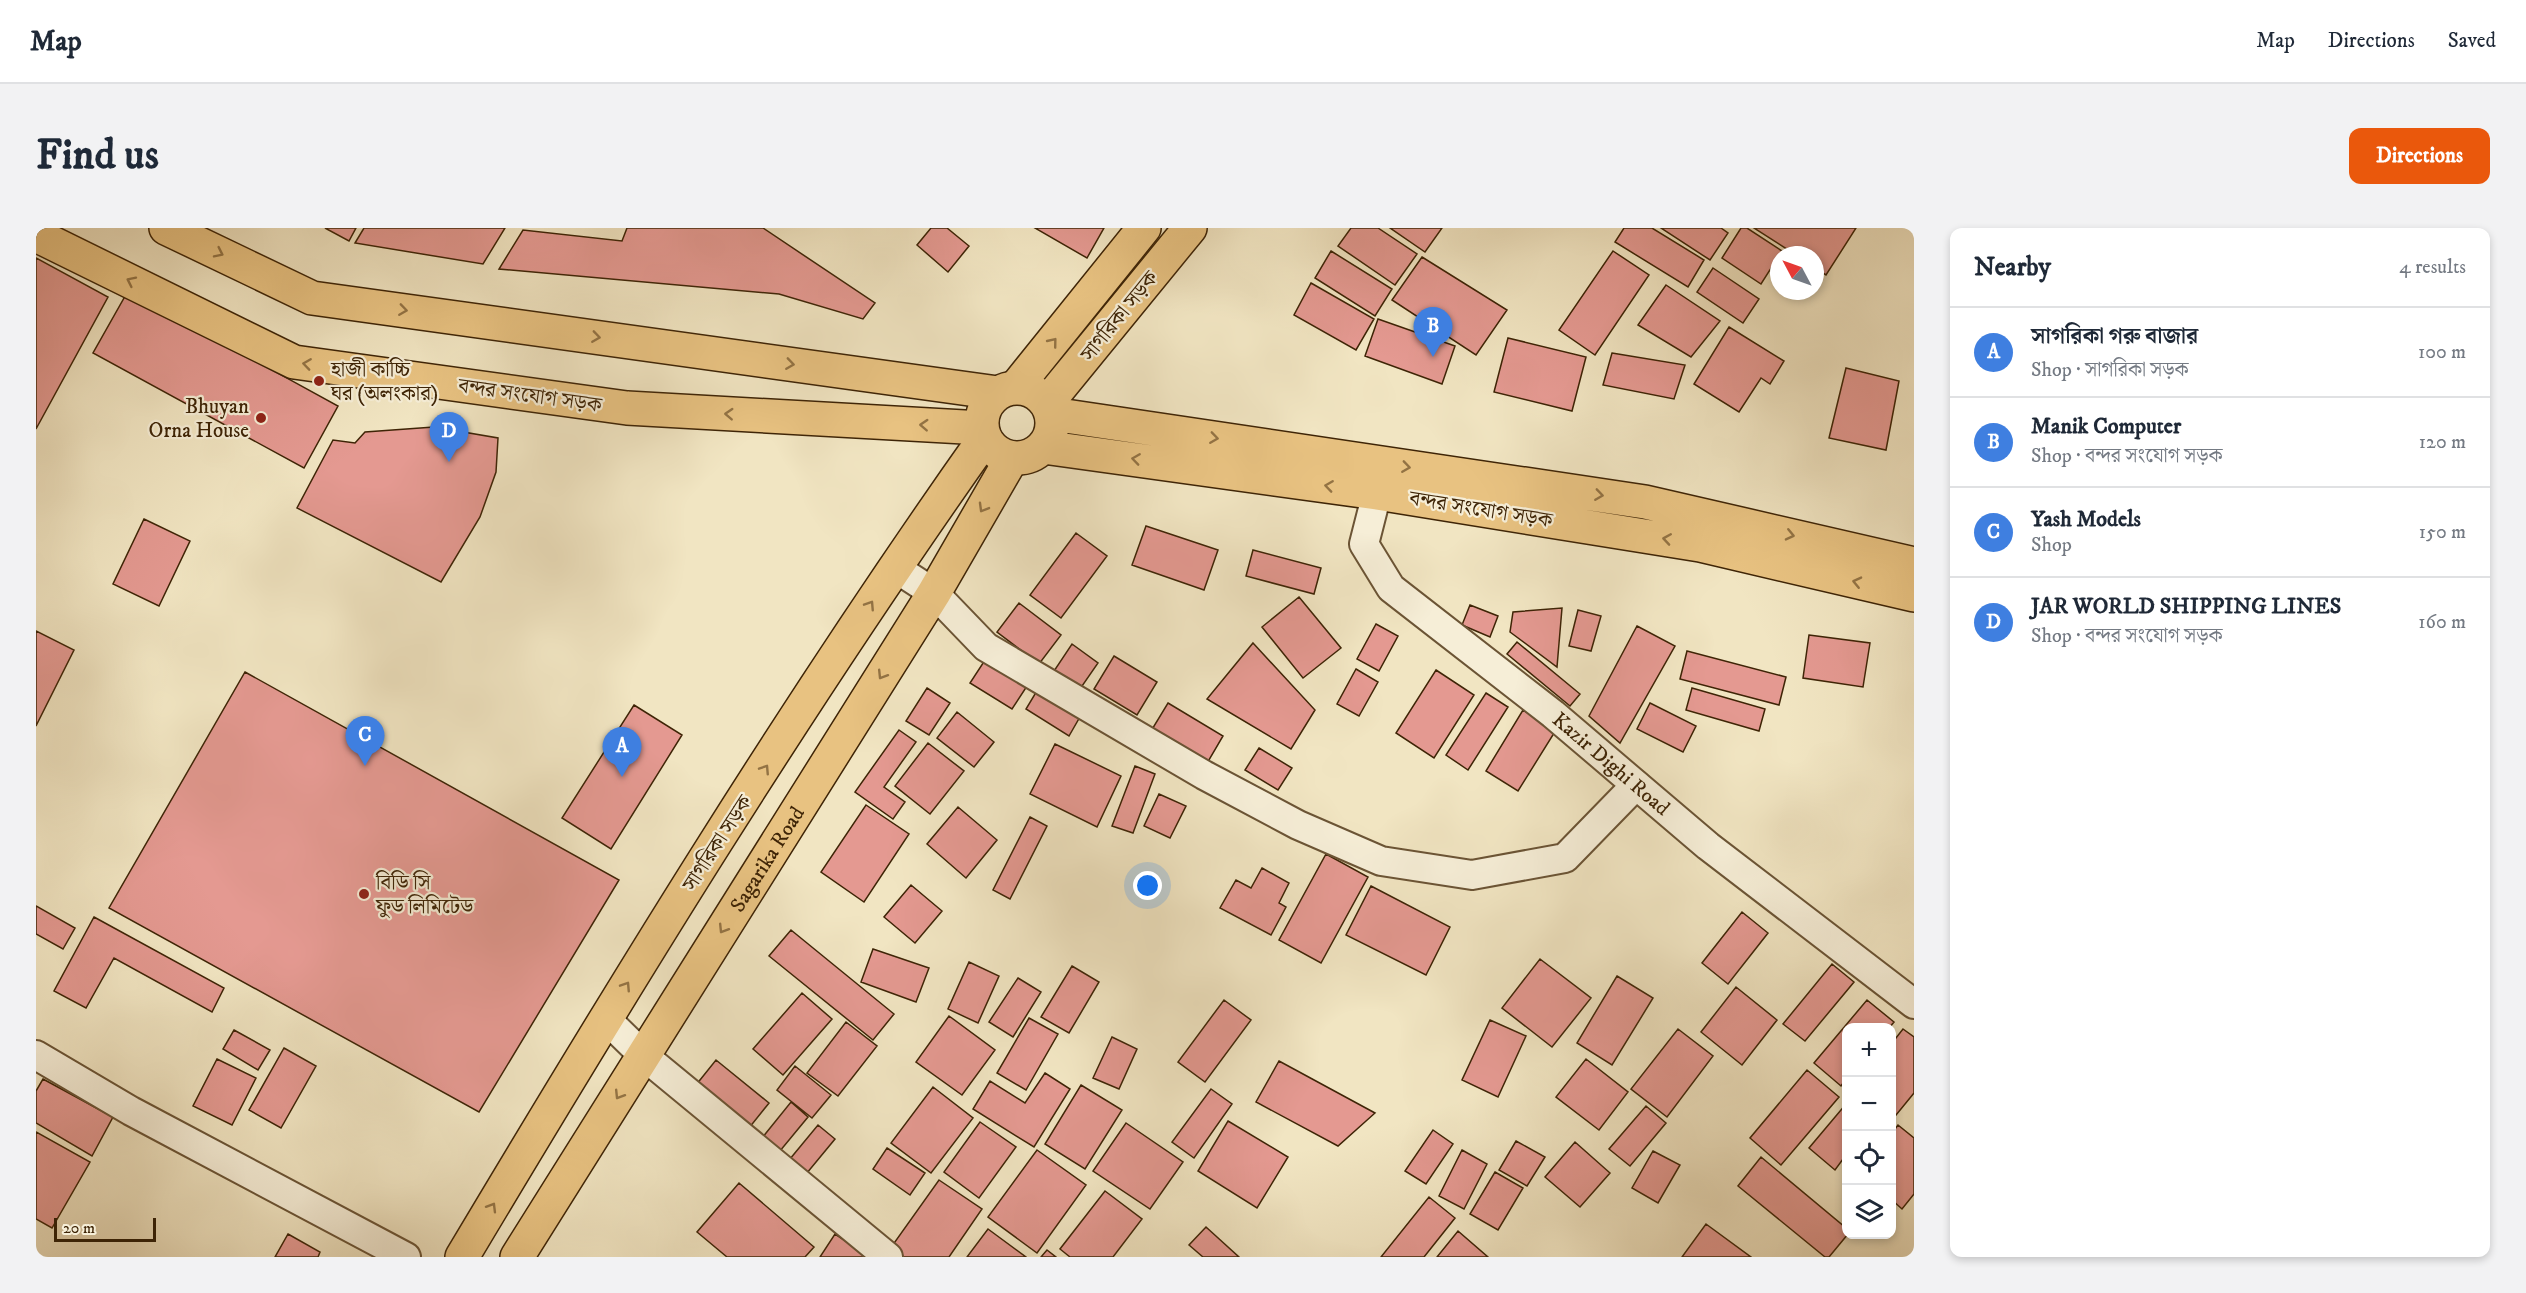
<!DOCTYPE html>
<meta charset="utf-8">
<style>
:root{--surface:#fff;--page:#f2f2f3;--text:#1f2937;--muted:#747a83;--line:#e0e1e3;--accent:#ea580c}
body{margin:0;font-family:"IM FELL DW Pica","Noto Serif Bengali",serif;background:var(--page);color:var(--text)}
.controls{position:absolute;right:18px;bottom:18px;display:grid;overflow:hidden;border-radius:12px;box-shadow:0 3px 9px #0003}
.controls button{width:54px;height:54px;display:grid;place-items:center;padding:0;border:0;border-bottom:2px solid var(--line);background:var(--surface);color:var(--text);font:30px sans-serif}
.compass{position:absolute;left:1734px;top:18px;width:54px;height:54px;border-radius:50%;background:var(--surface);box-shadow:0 3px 9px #0003;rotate:311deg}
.scale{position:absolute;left:18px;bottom:15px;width:102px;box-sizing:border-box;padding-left:6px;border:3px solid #3e2406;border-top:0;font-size:16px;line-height:21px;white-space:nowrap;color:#3e2406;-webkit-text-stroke:4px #f6eed7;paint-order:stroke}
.you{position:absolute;left:1112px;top:658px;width:21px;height:21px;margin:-15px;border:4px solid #fff;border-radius:50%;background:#1a73e8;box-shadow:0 0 0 9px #1a73e833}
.badge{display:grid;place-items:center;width:39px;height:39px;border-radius:50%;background:var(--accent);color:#fff;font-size:20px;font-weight:700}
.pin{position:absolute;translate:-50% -50px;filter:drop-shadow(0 2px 3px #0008)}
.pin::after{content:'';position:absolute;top:32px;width:21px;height:18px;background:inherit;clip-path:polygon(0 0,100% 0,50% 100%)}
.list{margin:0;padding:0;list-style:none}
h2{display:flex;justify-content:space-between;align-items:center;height:78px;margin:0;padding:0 24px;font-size:26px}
h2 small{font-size:20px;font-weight:400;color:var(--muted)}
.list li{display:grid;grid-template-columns:39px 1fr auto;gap:18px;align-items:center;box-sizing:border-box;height:90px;padding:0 24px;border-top:2px solid var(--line)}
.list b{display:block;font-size:22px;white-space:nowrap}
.list p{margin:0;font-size:20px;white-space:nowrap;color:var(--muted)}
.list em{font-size:20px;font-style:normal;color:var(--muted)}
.icon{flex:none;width:33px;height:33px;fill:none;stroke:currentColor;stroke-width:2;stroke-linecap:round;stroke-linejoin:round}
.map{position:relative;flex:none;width:1878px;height:1029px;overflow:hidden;border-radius:12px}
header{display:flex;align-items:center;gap:36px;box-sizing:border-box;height:84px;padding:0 30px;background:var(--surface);border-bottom:2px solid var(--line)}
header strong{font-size:28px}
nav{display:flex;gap:33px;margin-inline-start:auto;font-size:21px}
.intro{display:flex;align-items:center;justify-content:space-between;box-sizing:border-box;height:144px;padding:0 36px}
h1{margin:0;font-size:42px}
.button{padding:15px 27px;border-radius:12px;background:var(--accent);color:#fff;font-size:21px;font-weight:700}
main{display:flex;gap:36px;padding:0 36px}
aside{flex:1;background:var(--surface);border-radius:12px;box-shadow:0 3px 9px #0003}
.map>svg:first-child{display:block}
</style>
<header>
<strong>Map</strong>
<nav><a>Map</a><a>Directions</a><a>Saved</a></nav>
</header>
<div class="intro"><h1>Find us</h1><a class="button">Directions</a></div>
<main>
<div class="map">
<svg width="1878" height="1029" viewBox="0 0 1878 1029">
<rect width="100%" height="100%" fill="#f1e5c2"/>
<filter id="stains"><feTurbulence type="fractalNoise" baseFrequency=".00333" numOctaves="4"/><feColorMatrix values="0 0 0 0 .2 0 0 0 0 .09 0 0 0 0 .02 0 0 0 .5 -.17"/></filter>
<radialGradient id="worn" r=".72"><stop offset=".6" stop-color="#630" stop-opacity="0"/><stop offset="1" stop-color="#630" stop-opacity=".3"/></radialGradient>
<!-- building -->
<path fill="#e49991" stroke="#3e2406" stroke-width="1.5" d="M 289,0 L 320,0 L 313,13 Z
M 328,0 L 469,0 L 447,36 L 319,15 Z
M 591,0 L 727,0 L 839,75 L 827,91 L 743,66 L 463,41 L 487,2 L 586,13 Z
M 895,0 L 911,0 L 933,18 L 912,44 L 881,17 Z
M 999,0 L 1068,0 L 1051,30 Z
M 1315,0 L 1342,0 L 1381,26 L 1359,57 L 1302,18 Z
M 1354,0 L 1406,0 L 1389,24 Z
M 1588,0 L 1616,0 L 1668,32 L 1652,59 L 1579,14 Z
M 1625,0 L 1685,0 L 1692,5 L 1674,32 Z
M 1705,0 L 1711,0 L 1746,23 L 1725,56 L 1686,30 Z
M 1718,0 L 1820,0 L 1790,47 L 1779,40 L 1779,27 L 1760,27 Z
M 1295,23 L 1356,61 L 1339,88 L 1279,50 Z
M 1577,23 L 1613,47 L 1559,127 L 1523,102 Z
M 1386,29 L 1471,82 L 1440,127 L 1356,72 Z
M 0,30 L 72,69 L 0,201 Z
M 1677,40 L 1723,71 L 1707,95 L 1661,64 Z
M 1275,55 L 1338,91 L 1320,122 L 1258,87 Z
M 1630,57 L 1684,93 L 1655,129 L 1602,97 Z
M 92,63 L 302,178 L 268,240 L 57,125 Z
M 1342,91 L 1419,118 L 1406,156 L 1329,128 Z
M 1693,99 L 1748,133 L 1734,156 L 1725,150 L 1703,184 L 1658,156 Z
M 1472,110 L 1550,129 L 1536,183 L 1458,164 Z
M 1576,125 L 1649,137 L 1638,171 L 1567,157 Z
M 1810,140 L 1863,153 L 1850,222 L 1793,210 Z
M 398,199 L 462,210 L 460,244 L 444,289 L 405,354 L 261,280 L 297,212 L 319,215 L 329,204 Z
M 108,291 L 154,313 L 123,378 L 77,356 Z
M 1110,298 L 1182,322 L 1168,362 L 1096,337 Z
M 1040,305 L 1071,328 L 1025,390 L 994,367 Z
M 1217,322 L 1285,340 L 1278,366 L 1210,348 Z
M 1263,369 L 1305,420 L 1267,450 L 1226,399 Z
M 983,375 L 1025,407 L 1003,436 L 961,404 Z
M 1434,377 L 1462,388 L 1454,409 L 1426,397 Z
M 1526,380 L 1521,439 L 1474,404 L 1477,384 Z
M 1542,382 L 1565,388 L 1555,423 L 1533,418 Z
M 1340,396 L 1362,408 L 1343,443 L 1321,431 Z
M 1601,398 L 1639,418 L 1584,515 L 1553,488 Z
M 0,403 L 38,422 L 0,498 Z
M 1773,407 L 1834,415 L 1827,459 L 1767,450 Z
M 1481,414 L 1544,466 L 1534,478 L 1471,426 Z
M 1217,415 L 1279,482 L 1255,521 L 1171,471 Z
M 1036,416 L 1062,435 L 1044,461 L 1018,443 Z
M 1651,423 L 1750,449 L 1743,477 L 1644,451 Z
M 1078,428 L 1121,454 L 1101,487 L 1058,461 Z
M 951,429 L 993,455 L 976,481 L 934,455 Z
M 1320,441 L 1342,454 L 1323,488 L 1301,476 Z
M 1400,442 L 1438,467 L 1398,530 L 1360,505 Z
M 209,444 L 583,652 L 443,884 L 73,680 Z
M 891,460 L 914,475 L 893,507 L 870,493 Z
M 1656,460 L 1729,481 L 1723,503 L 1650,482 Z
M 1002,461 L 1045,487 L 1033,508 L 990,481 Z
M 1450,465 L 1472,479 L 1432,542 L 1410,527 Z
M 1132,475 L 1187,508 L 1170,537 L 1115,503 Z
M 1614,475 L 1660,498 L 1647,524 L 1601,501 Z
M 598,477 L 646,507 L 575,621 L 526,590 Z
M 1487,482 L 1520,502 L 1482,563 L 1450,543 Z
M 921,484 L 958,514 L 938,539 L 901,510 Z
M 863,502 L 880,514 L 848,559 L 869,574 L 857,591 L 819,564 Z
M 892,515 L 928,543 L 894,586 L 859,558 Z
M 1019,516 L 1085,548 L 1061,599 L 994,566 Z
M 1223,520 L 1256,540 L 1242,562 L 1209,542 Z
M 1099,538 L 1119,546 L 1097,605 L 1076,598 Z
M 1123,566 L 1150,578 L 1134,610 L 1108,598 Z
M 830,577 L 873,606 L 828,674 L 785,644 Z
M 922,579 L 961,612 L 930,650 L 891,616 Z
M 994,589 L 1011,598 L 974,671 L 957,662 Z
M 1290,626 L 1332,649 L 1285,735 L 1243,712 Z
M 1226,640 L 1253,655 L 1243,675 L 1250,679 L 1235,707 L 1184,680 L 1200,652 L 1215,660 Z
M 875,657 L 906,683 L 879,715 L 848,689 Z
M 1335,658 L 1414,699 L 1390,747 L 1310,707 Z
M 0,678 L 39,700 L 27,721 L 0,706 Z
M 1706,684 L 1732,705 L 1692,756 L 1666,735 Z
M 58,689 L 188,760 L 176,784 L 78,730 L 50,780 L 18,763 Z
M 755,702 L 858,786 L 837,812 L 733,728 Z
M 837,721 L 893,740 L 880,774 L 825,754 Z
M 1504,731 L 1555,770 L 1516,819 L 1466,780 Z
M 933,734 L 963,748 L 942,795 L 912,781 Z
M 1796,736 L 1818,754 L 1769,813 L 1747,796 Z
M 1036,738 L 1063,754 L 1033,805 L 1005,789 Z
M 1581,748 L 1617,770 L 1576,837 L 1541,815 Z
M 982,750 L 1005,764 L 977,809 L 953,794 Z
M 1700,759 L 1741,792 L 1706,837 L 1665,804 Z
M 766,765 L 796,791 L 747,847 L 717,821 Z
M 1188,772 L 1215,792 L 1169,854 L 1142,834 Z
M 1831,772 L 1858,794 L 1853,800 L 1810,800 L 1810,851 L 1805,858 L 1778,835 Z
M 913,788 L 959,822 L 926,867 L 880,834 Z
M 993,790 L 1022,806 L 990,862 L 961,845 Z
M 1454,792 L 1490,808 L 1462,869 L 1426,852 Z
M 810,794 L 841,818 L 802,868 L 771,845 Z
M 1642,801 L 1677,828 L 1631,889 L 1595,861 Z
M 1867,801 L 1878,809 L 1878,865 L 1856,892 L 1856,815 Z
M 198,802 L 234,822 L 222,842 L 187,821 Z
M 1076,809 L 1101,821 L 1083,861 L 1057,850 Z
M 248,820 L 280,838 L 245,900 L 213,882 Z
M 181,831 L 220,850 L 196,897 L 157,878 Z
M 1550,831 L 1592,864 L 1563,902 L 1520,869 Z
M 680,832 L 733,875 L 709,905 L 656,862 Z
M 1243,833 L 1339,885 L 1302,918 L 1220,874 Z
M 759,838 L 795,867 L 776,890 L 741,862 Z
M 1771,842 L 1803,869 L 1745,937 L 1714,910 Z
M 1009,845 L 1034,861 L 998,919 L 937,881 L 954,853 L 989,875 Z
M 7,851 L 77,889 L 56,928 L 0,895 L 0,863 Z
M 1045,857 L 1086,882 L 1049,941 L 1009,916 Z
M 897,859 L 937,890 L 895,945 L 855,915 Z
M 1175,861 L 1196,876 L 1158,930 L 1136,914 Z
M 755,874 L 772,889 L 739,929 L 722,915 Z
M 1810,876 L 1810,927 L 1799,942 L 1773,920 Z
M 1610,878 L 1630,895 L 1594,938 L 1573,921 Z
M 1192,893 L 1252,929 L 1221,980 L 1162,943 Z
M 944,894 L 980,919 L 943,970 L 908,944 Z
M 1090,895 L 1147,934 L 1114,981 L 1057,943 Z
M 782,897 L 799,911 L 766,951 L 749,937 Z
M 1862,897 L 1878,910 L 1878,966 L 1866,981 L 1856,972 L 1856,905 Z
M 1397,902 L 1417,916 L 1390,956 L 1369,943 Z
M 0,904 L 54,934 L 16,1000 L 0,991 Z
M 1480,913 L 1509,929 L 1491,958 L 1463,942 Z
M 1539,914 L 1574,945 L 1544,979 L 1509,949 Z
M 851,920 L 889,945 L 874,967 L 837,941 Z
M 1001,922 L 1050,957 L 1001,1025 L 952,989 Z
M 1426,922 L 1451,936 L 1428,981 L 1403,968 Z
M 1617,923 L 1644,937 L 1622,975 L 1596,960 Z
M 1725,929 L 1810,1000 L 1812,1006 L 1793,1029 L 1789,1029 L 1702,958 Z
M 1459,944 L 1487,960 L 1462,1002 L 1434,986 Z
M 903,952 L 946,981 L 913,1029 L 856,1029 L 851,1025 Z
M 703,955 L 778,1019 L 769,1029 L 691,1029 L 661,1004 Z
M 1069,963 L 1106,991 L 1077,1029 L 1034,1029 L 1024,1021 Z
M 1393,969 L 1419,990 L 1388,1029 L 1345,1029 Z
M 1670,996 L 1715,1029 L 1646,1029 Z
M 1170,999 L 1203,1029 L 1167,1029 L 1153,1017 Z
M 952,1001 L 990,1029 L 931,1029 Z
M 1422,1003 L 1452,1029 L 1401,1029 Z
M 252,1006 L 284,1024 L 282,1029 L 239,1029 Z
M 799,1006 L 834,1029 L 784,1029 Z
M 1011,1022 L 1020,1029 L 1005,1029 Z"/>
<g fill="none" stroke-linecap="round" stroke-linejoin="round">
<!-- street casing -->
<g stroke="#6b5435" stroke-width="32">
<g id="street">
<path id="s1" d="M 1341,265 L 1328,316 L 1355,360 L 1517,486 L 1672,618 L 1878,776"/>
<path d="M 858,339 L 898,365 L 950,419 L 1168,547 L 1262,597 L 1345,633 L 1436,647 L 1529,630 L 1600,557"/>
<path d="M 569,790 L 608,828 L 852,1029"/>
<path d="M 0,827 L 95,883 L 370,1029"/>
</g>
</g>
<!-- primary casing -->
<g stroke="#3e2406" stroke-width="36">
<g id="primary">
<path d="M 980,159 L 1108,0"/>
<path d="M 1011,175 L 1154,0"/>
<path d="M 426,1029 C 592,751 762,474 949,210"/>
<path id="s2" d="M 481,1029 L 898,365 L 976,230"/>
</g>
</g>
<!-- highway casing -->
<g stroke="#3e2406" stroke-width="36">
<path id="highway" d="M 130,0 L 276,70 L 962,165
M 0,7 L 258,134 L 591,180 L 946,200
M946 195a35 35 0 1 1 70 0a35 35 0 1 1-70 0Z
M 1016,186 L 1609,274 L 1878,336
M 1007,219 L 1341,265 L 1664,317 L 1878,367"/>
</g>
<!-- street -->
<use href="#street" stroke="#f6eed7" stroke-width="28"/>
<!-- primary -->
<use href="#primary" stroke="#e8c281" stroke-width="33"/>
<!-- highway -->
<use href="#highway" stroke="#e8c281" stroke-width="33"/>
</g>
<!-- one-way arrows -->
<defs><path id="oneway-chevron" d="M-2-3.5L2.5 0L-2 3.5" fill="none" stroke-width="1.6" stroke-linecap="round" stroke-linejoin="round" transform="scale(1.5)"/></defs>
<g stroke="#937344">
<use href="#oneway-chevron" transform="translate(183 25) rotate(26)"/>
<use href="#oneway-chevron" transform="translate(95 53) rotate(-154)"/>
<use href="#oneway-chevron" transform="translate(367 82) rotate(8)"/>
<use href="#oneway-chevron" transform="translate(560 109) rotate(8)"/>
<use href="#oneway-chevron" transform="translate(1017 114) rotate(-51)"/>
<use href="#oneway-chevron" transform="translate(271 136) rotate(-172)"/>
<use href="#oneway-chevron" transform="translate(754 136) rotate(8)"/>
<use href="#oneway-chevron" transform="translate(693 186) rotate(-177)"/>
<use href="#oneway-chevron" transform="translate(888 197) rotate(-177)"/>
<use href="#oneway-chevron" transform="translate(1178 210) rotate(8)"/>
<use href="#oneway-chevron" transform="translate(1100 231) rotate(-172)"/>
<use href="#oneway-chevron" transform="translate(1370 239) rotate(8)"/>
<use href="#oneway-chevron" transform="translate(1293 258) rotate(-172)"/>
<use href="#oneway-chevron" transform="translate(1563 267) rotate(8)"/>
<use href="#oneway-chevron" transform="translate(947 280) rotate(120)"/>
<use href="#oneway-chevron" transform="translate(1754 307) rotate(13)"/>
<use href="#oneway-chevron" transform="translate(1631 311) rotate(-171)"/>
<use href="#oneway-chevron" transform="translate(1821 354) rotate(-167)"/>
<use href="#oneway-chevron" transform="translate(834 377) rotate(-57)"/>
<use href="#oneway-chevron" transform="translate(846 447) rotate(122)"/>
<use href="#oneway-chevron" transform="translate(729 541) rotate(-57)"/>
<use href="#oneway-chevron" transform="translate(687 701) rotate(122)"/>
<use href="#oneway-chevron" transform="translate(590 758) rotate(-57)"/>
<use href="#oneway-chevron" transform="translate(583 867) rotate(122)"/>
<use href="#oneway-chevron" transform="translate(456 979) rotate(-59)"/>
</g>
<!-- markers -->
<g fill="#8f2418" stroke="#f6eed7" stroke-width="2">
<circle cx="283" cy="153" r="6"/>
<circle cx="225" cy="190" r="6"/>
<circle cx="328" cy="666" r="6"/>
</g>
<g text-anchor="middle" stroke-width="4.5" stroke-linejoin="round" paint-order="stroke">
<!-- street labels -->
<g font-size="21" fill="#3e2406" stroke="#f6eed7">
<text transform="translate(1083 88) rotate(-51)" y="7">সাগরিকা সড়ক</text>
<text transform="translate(494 167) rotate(8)" y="7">বন্দর সংযোগ সড়ক</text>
<text transform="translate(1445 281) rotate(9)" y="7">বন্দর সংযোগ সড়ক</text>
<text dy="7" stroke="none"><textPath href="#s1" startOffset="386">Kazir Dighi Road</textPath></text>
<text transform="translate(681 615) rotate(-57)" y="7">সাগরিকা সড়ক</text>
<text dy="7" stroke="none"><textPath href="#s2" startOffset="470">Sagarika Road</textPath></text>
</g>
<!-- poi labels -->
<g font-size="21" fill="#3e2406" stroke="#f6eed7" text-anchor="start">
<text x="295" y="148">হাজী কাচ্চি<tspan x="295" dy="24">ঘর (অলংকার)</tspan></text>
<text x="213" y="185" text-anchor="end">Bhuyan<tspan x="213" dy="24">Orna House</tspan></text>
<text x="340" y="661">বিডি সি<tspan x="340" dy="24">ফুড লিমিটেড</tspan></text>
</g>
</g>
<rect width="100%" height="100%" filter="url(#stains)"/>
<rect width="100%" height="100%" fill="url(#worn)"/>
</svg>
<div class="controls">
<button>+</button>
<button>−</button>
<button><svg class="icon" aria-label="locate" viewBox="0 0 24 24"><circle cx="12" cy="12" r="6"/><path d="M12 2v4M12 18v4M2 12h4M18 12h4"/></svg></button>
<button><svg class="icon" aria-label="layers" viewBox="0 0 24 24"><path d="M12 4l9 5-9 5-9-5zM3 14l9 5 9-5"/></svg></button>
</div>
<svg class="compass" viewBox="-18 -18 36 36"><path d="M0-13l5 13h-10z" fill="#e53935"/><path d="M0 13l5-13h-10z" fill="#747a83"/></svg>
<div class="scale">20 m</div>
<div class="you"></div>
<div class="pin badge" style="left:586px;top:549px;background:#3f7fe0">A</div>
<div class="pin badge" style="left:1397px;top:129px;background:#3f7fe0">B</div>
<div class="pin badge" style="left:329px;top:538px;background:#3f7fe0">C</div>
<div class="pin badge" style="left:413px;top:234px;background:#3f7fe0">D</div>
</div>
<aside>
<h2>Nearby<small>4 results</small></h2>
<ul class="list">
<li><span class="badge" style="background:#3f7fe0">A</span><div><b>সাগরিকা গরু বাজার</b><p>Shop · সাগরিকা সড়ক</p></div><em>100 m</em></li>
<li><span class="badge" style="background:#3f7fe0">B</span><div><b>Manik Computer</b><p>Shop · বন্দর সংযোগ সড়ক</p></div><em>120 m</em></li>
<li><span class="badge" style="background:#3f7fe0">C</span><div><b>Yash Models</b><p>Shop</p></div><em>150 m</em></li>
<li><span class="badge" style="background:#3f7fe0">D</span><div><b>JAR WORLD SHIPPING LINES</b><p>Shop · বন্দর সংযোগ সড়ক</p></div><em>160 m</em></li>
</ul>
</aside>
</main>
